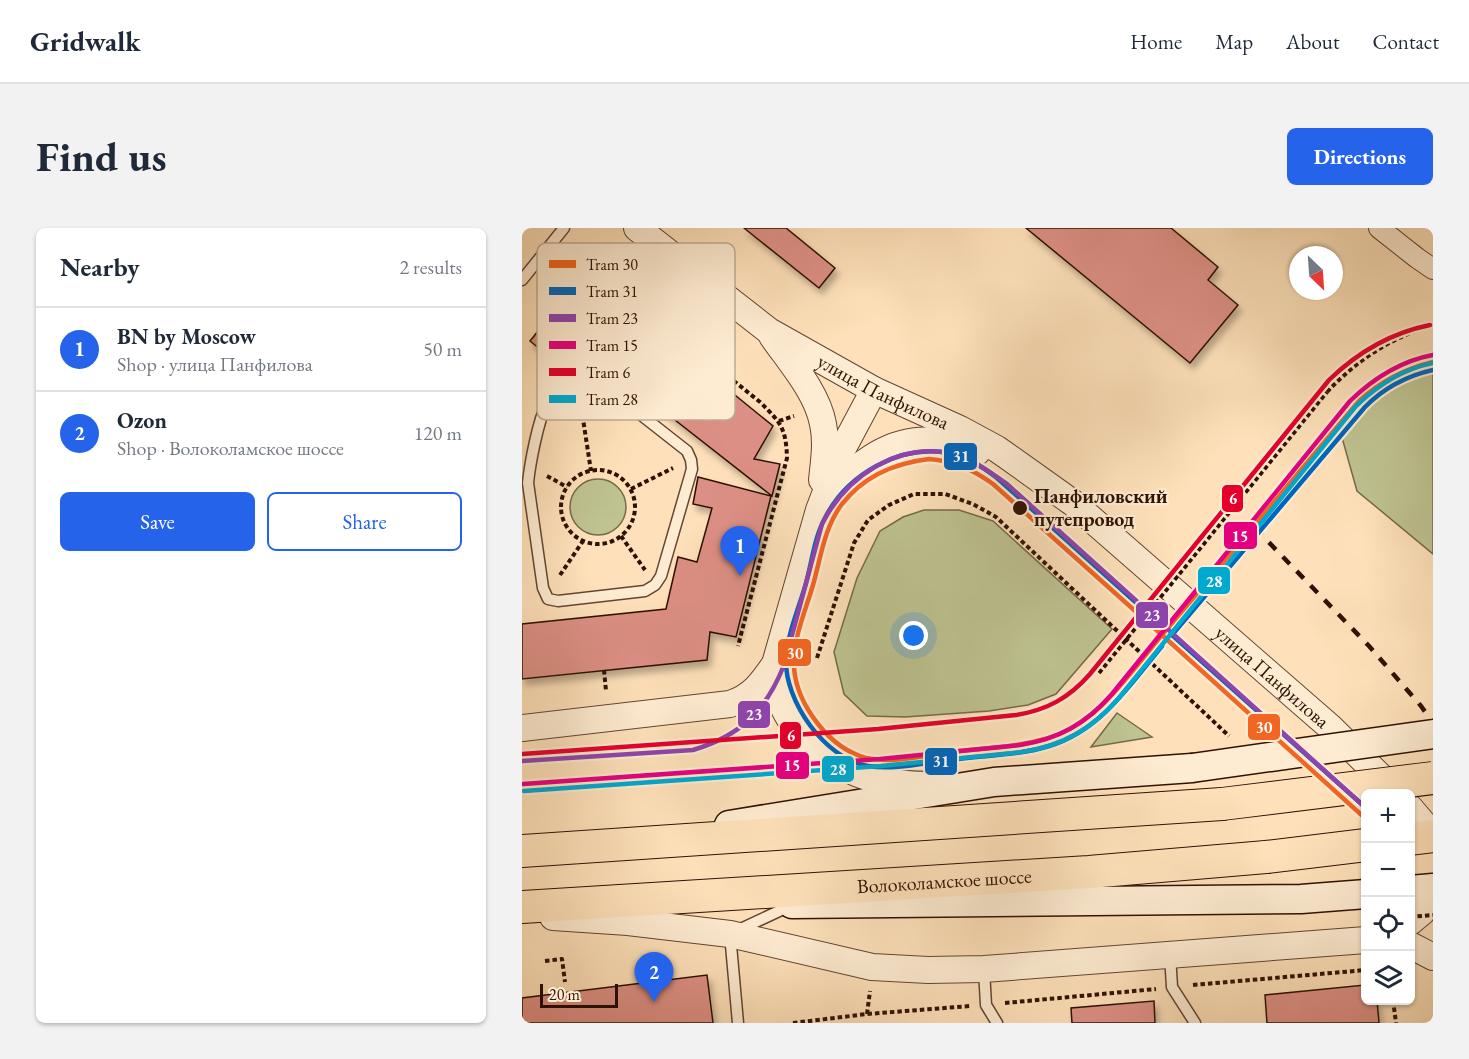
<!DOCTYPE html>
<meta charset="utf-8">
<style>
:root{--surface:#fff;--page:#f2f2f3;--text:#1f2937;--muted:#747a83;--line:#e0e1e3;--accent:#2563eb}
body{margin:0;font-family:"EB Garamond",serif;background:var(--page);color:var(--text)}
.controls{position:absolute;right:18px;bottom:18px;display:grid;overflow:hidden;border-radius:9px;box-shadow:0 2px 4px #0004}
.controls button{width:54px;height:54px;display:grid;place-items:center;padding:0;border:0;border-bottom:2px solid var(--line);background:var(--surface);color:var(--text);font:30px sans-serif}
.compass{position:absolute;left:767px;top:18px;width:54px;height:54px;border-radius:50%;background:var(--surface);box-shadow:0 2px 4px #0004;rotate:155deg}
.scale{position:absolute;left:18px;bottom:15px;width:78px;box-sizing:border-box;padding-left:6px;border:3px solid #2f1104;border-top:0;font-size:16px;line-height:21px;white-space:nowrap;color:#2f1104;-webkit-text-stroke:4px #feecd2;paint-order:stroke}
.you{position:absolute;left:392px;top:408px;width:21px;height:21px;margin:-15px;border:4px solid #fff;border-radius:50%;background:#1a73e8;box-shadow:0 0 0 9px #1a73e833}
.badge{display:grid;place-items:center;width:39px;height:39px;border-radius:50%;background:var(--accent);color:#fff;font-size:20px;font-weight:700}
.pin{position:absolute;translate:-50% -50px;filter:drop-shadow(0 2px 3px #0008)}
.pin::after{content:'';position:absolute;top:32px;width:21px;height:18px;background:inherit;clip-path:polygon(0 0,100% 0,50% 100%)}
.list{margin:0;padding:0;list-style:none}
h2{display:flex;justify-content:space-between;align-items:center;height:78px;margin:0;padding:0 24px;font-size:26px}
h2 small{font-size:20px;font-weight:400;color:var(--muted)}
.list li{display:grid;grid-template-columns:39px 1fr auto;gap:18px;align-items:center;box-sizing:border-box;height:84px;padding:0 24px;border-top:2px solid var(--line)}
.list b{display:block;font-size:22px;white-space:nowrap}
.list p{margin:0;font-size:20px;white-space:nowrap;color:var(--muted)}
.list em{font-size:20px;font-style:normal;color:var(--muted)}
.actions{display:flex;gap:12px;padding:18px 24px}
.actions a{flex:1;padding:14px 0;border:2px solid var(--accent);border-radius:9px;text-align:center;font-size:21px;color:var(--accent)}
.actions .main{background:var(--accent);color:#fff}
.icon{flex:none;width:33px;height:33px;fill:none;stroke:currentColor;stroke-width:2;stroke-linecap:round;stroke-linejoin:round}
.map{position:relative;flex:none;width:911px;height:795px;overflow:hidden;border-radius:9px}
header{display:flex;align-items:center;gap:36px;box-sizing:border-box;height:84px;padding:0 30px;background:var(--surface);border-bottom:2px solid var(--line)}
header strong{font-size:28px}
nav{display:flex;gap:33px;margin-inline-start:auto;font-size:21px}
.intro{display:flex;align-items:center;justify-content:space-between;box-sizing:border-box;height:144px;padding:0 36px}
h1{margin:0;font-size:42px}
.button{padding:15px 27px;border-radius:9px;background:var(--accent);color:#fff;font-size:21px;font-weight:700}
main{display:flex;gap:36px;padding:0 36px}
aside{flex:1;background:var(--surface);border-radius:9px;box-shadow:0 2px 4px #0004}
.map>svg:first-child{display:block}
</style>
<header>
<strong>Gridwalk</strong>
<nav><a>Home</a><a>Map</a><a>About</a><a>Contact</a></nav>
</header>
<div class="intro"><h1>Find us</h1><a class="button">Directions</a></div>
<main>
<aside>
<h2>Nearby<small>2 results</small></h2>
<ul class="list">
<li><span class="badge">1</span><div><b>BN by Moscow</b><p>Shop · улица Панфилова</p></div><em>50 m</em></li>
<li><span class="badge">2</span><div><b>Ozon</b><p>Shop · Волоколамское шоссе</p></div><em>120 m</em></li>
</ul>
<div class="actions"><a class="main">Save</a><a>Share</a></div>
</aside>
<div class="map">
<svg width="911" height="795" viewBox="0 0 911 795">
<defs>
<filter id="shadow"><feDropShadow dx="3.5" dy="6" stdDeviation="3" flood-color="#0004"/></filter>
</defs>
<rect width="100%" height="100%" fill="#fee1ba"/>
<filter id="stains"><feTurbulence type="fractalNoise" baseFrequency=".00333" numOctaves="4"/><feColorMatrix values="0 0 0 0 .2 0 0 0 0 .09 0 0 0 0 .02 0 0 0 .5 -.17"/></filter>
<radialGradient id="worn" r=".72"><stop offset=".6" stop-color="#630" stop-opacity="0"/><stop offset="1" stop-color="#630" stop-opacity=".3"/></radialGradient>
<!-- green -->
<path fill="#bec391" stroke="#766a4a" stroke-width="1.5" d="M 911,143 L 911,326 L 835,263 L 819,206 C 849,171 863,150 911,143 Z
M48 279a28 28 0 1 1 56 0a28 28 0 1 1-56 0Z
M 402,282 L 437,282 L 471,293 L 590,401 L 534,466 L 506,477 L 467,483 L 383,489 L 345,488 L 322,466 L 312,424 L 335,350 L 358,303 L 381,289 Z
M 595,485 L 630,509 L 569,519 Z"/>
<!-- building -->
<path fill="#dc8f84" stroke="#2f1104" stroke-width="1.5" filter="url(#shadow)" d="M 222,0 L 264,0 L 313,40 L 297,60 Z
M 504,0 L 649,0 L 696,39 L 686,52 L 716,77 L 668,135 Z
M 63,45 L 251,198 L 232,231 L 258,236 L 250,268 L 130,174 L 62,123 L 43,142 L 8,113 Z
M 176,249 L 249,268 L 214,409 L 188,404 L 185,432 L 0,451 L 0,396 L 144,381 L 156,329 L 175,334 L 190,280 L 171,276 Z
M 185,747 L 191,795 L 0,795 L 0,770 Z
M 843,757 L 843,772 L 855,772 L 857,795 L 745,795 L 743,767 Z
M 632,773 L 633,795 L 550,795 L 549,780 Z"/>
<g fill="none" stroke-linecap="round" stroke-linejoin="round">
<!-- service casing -->
<g stroke="#634532" stroke-width="13">
<path id="service" d="M 0,52 L 42,0
M 54,143 L 63,143 L 165,223 L 169,232 L 170,241 L 139,348 L 133,357 L 123,363 L 36,373 L 26,371 L 21,360 L 6,255 C 8,235 16,193 25,175 C 30,163 44,151 54,143 Z
M 648,727 L 650,759 L 673,795
M 462,742 L 464,777 L 475,795
M 216,795 L 208,706 L 270,677"/>
</g>
<!-- minor casing -->
<g stroke="#634532" stroke-width="22">
<path id="minor" d="M 857,0 L 895,30 L 911,41"/>
</g>
<!-- tertiary casing -->
<g stroke="#634532" stroke-width="28">
<g id="tertiary">
<path id="s1" d="M 115,0 L 247,103 L 352,162 L 438,201 L 475,221 L 551,275 L 808,499 L 875,565"/>
<path d="M 250,108 C 268,134 295,164 301,196 C 305,214 302,233 300,252"/>
<path d="M 352,162 L 320,222 L 297,282 L 253,436 C 253,447 253,458 257,468 C 270,509 316,543 356,552 C 373,556 394,557 411,557"/>
<path d="M 306,270 C 333,237 369,208 414,213 C 429,214 442,219 455,224"/>
<path d="M 0,500 L 208,476 C 230,469 240,455 253,436"/>
<path d="M 888,580 L 911,607"/>
<path d="M 31,689 L 106,694 L 208,706 L 350,739 L 406,742 L 462,741 L 844,712"/>
<path d="M 888,694 L 900,684 L 911,668"/>
<path d="M 888,717 L 911,729"/>
</g>
</g>
<!-- secondary casing -->
<g stroke="#2f1104" stroke-width="31">
<path id="secondary" d="M 207,597 L 472,554 L 670,540
M 888,662 L 911,660
M 270,676 L 779,671 L 844,666"/>
</g>
<!-- primary casing -->
<g stroke="#2f1104" stroke-width="34">
<g id="primary">
<path d="M 888,611 L 911,608"/>
<path d="M 0,623 L 700,576"/>
<path id="s2" d="M 0,679 L 567,644 L 744,629"/>
</g>
</g>
<!-- path -->
<path stroke="#2f1104" stroke-width="4" stroke-dasharray="4.5 3" stroke-linecap="butt" d="M 48,21 L 238,174 C 259,195 264,200 265,230 L 216,418
M 166,128 L 171,122
M 805,164 C 836,131 868,111 911,96
M 57,165 L 69,243
M 257,193 L 272,188
M39 279a37 37 0 1 1 74 0a37 37 0 1 1-74 0Z
M 25,248 L 45,259
M 109,261 L 151,240
M 99,308 L 123,342
M 38,347 L 61,313
M 295,430 L 332,315 L 346,292 L 367,277 L 392,266 L 423,266 L 451,276 L 474,289 L 707,508
M 82,442 L 84,463
M 23,733 L 40,731 L 43,754
M 671,757 L 844,742
M 871,772 L 874,795
M 483,775 L 634,761
M 345,786 L 348,763
M 271,795 L 345,786 L 448,778"/>
<!-- service -->
<use href="#service" stroke="#feecd2" stroke-width="10"/>
<!-- minor -->
<use href="#minor" stroke="#feecd2" stroke-width="20"/>
<!-- tertiary -->
<use href="#tertiary" stroke="#feecd2" stroke-width="26"/>
<!-- secondary -->
<use href="#secondary" stroke="#feecd2" stroke-width="28"/>
<!-- primary -->
<use href="#primary" stroke="#fee1ba" stroke-width="32"/>
<!-- rail -->
<path stroke="#2f1104" stroke-width="4.5" stroke-dasharray="10 10" stroke-linecap="butt" d="M 733,300 L 847,418 L 899,478 L 911,495"/>
<!-- secondary-bridge casing -->
<g stroke="#2f1104" stroke-width="31" stroke-linecap="butt">
<path id="secondary-bridge" d="M 670,540 L 911,506"/>
</g>
<!-- primary-bridge casing -->
<g stroke="#2f1104" stroke-width="34" stroke-linecap="butt">
<path id="primary-bridge" d="M 700,576 L 911,550
M 744,629 L 844,617"/>
</g>
<!-- path-bridge -->
<path stroke="#2f1104" stroke-width="4" stroke-dasharray="4.5 3" stroke-linecap="butt" d="M 577,445 L 805,164
M 888,689 L 911,687"/>
<!-- secondary-bridge -->
<use href="#secondary-bridge" stroke="#feecd2" stroke-width="28"/>
<!-- primary-bridge -->
<use href="#primary-bridge" stroke="#fee1ba" stroke-width="32"/>
<!-- tram-1 casing -->
<g stroke="#feecd2" stroke-width="9">
<path id="tram-1" d="M 407,231 C 432,233 450,241 471,256 L 640,407 C 606,447 575,497 523,511 C 495,519 466,520 437,523 C 408,526 366,538 338,528 C 302,515 270,469 272,431 C 273,406 284,381 291,357 C 299,329 302,300 320,276 C 342,248 373,235 407,231 Z
M 640,407 L 844,591
M 640,407 L 837,173 C 859,153 882,141 911,134"/>
</g>
<!-- tram-2 casing -->
<g stroke="#feecd2" stroke-width="9">
<path id="tram-2" d="M 639,397 L 475,250 C 461,239 445,229 427,225 C 378,216 325,246 303,290 C 292,310 290,334 284,355 C 277,380 266,404 264,430 C 262,473 303,531 346,538 C 373,542 401,535 428,532 C 460,527 495,528 527,518 C 578,503 608,457 640,418
M 844,580 L 650,407 L 843,179 C 862,160 884,148 911,142"/>
</g>
<!-- tram-3 casing -->
<g stroke="#feecd2" stroke-width="9">
<path id="tram-3" d="M 0,533 L 171,522 C 218,508 244,483 262,437 L 300,296 C 324,249 374,215 428,225 C 449,230 468,244 485,256 L 844,580"/>
</g>
<!-- tram-4 casing -->
<g stroke="#feecd2" stroke-width="9">
<path id="tram-4" d="M 1,556 L 358,531 L 498,517 C 537,511 565,495 590,466 L 828,173 C 852,150 878,133 911,127"/>
</g>
<!-- tram-5 casing -->
<g stroke="#feecd2" stroke-width="9">
<path id="tram-5" d="M 0,526 L 356,501 L 494,487 C 525,482 547,470 568,446 L 807,152 C 836,124 868,105 908,97"/>
</g>
<!-- tram-6 casing -->
<g stroke="#feecd2" stroke-width="9">
<path id="tram-6" d="M 2,563 L 359,538 L 500,524 C 540,518 570,501 596,471 L 834,178 C 856,157 880,141 911,135"/>
</g>
<!-- tram-1 -->
<use href="#tram-1" stroke="#f26522" stroke-width="4.5"/>
<!-- tram-2 -->
<use href="#tram-2" stroke="#0065bd" stroke-width="4.5"/>
<!-- tram-3 -->
<use href="#tram-3" stroke="#8e44ad" stroke-width="4.5"/>
<!-- tram-4 -->
<use href="#tram-4" stroke="#e5007d" stroke-width="4.5"/>
<!-- tram-5 -->
<use href="#tram-5" stroke="#e4002b" stroke-width="4.5"/>
<!-- tram-6 -->
<use href="#tram-6" stroke="#00a9ce" stroke-width="4.5"/>
</g>
<!-- markers -->
<circle fill="#2f1104" stroke="#feecd2" stroke-width="2" cx="498" cy="280" r="8"/>
<g text-anchor="middle" stroke-width="4.5" stroke-linejoin="round" paint-order="stroke">
<!-- street labels -->
<g font-size="20" fill="#2f1104" stroke="#feecd2">
<text dy="7" stroke="none"><textPath href="#s1" startOffset="297">улица Панфилова</textPath></text>
<text dy="7" stroke="none"><textPath href="#s1" startOffset="782">улица Панфилова</textPath></text>
<text dy="7" stroke="none"><textPath href="#s2" startOffset="423">Волоколамское шоссе</textPath></text>
</g>
<!-- stop labels -->
<g font-size="20" font-weight="bold" fill="#2f1104" stroke="#feecd2" text-anchor="start">
<text x="512" y="275">Панфиловский<tspan x="512" dy="23">путепровод</tspan></text>
</g>
</g>
<!-- legend -->
<rect x="15" y="15" width="198" height="177" rx="9" fill="#feecd2" stroke="#c0aa94" stroke-width="1.5"/>
<rect x="27" y="32" width="27" height="8" fill="#f26522"/>
<rect x="27" y="59" width="27" height="8" fill="#0065bd"/>
<rect x="27" y="86" width="27" height="8" fill="#8e44ad"/>
<rect x="27" y="113" width="27" height="8" fill="#e5007d"/>
<rect x="27" y="140" width="27" height="8" fill="#e4002b"/>
<rect x="27" y="167" width="27" height="8" fill="#00a9ce"/>
<g font-size="16" fill="#2f1104">
<text x="64" y="42">Tram 30</text>
<text x="64" y="69">Tram 31</text>
<text x="64" y="96">Tram 23</text>
<text x="64" y="123">Tram 15</text>
<text x="64" y="150">Tram 6</text>
<text x="64" y="177">Tram 28</text>
</g>
<g stroke="#feecd2" stroke-width="2">
<rect x="421" y="214" width="35" height="29" rx="6" fill="#0065bd"/>
<rect x="699" y="256" width="23" height="29" rx="6" fill="#e4002b"/>
<rect x="701" y="293" width="35" height="29" rx="6" fill="#e5007d"/>
<rect x="675" y="338" width="34" height="29" rx="6" fill="#00a9ce"/>
<rect x="613" y="373" width="34" height="28" rx="6" fill="#8e44ad"/>
<rect x="255" y="410" width="35" height="29" rx="6" fill="#f26522"/>
<rect x="215" y="472" width="34" height="29" rx="6" fill="#8e44ad"/>
<rect x="725" y="485" width="34" height="28" rx="6" fill="#f26522"/>
<rect x="257" y="493" width="23" height="29" rx="6" fill="#e4002b"/>
<rect x="402" y="519" width="34" height="29" rx="6" fill="#0065bd"/>
<rect x="253" y="523" width="35" height="29" rx="6" fill="#e5007d"/>
<rect x="299" y="527" width="34" height="28" rx="6" fill="#00a9ce"/>
</g>
<g font-size="16" text-anchor="middle" font-weight="bold" fill="#fff">
<text x="439" y="234">31</text>
<text x="711" y="276">6</text>
<text x="718" y="314">15</text>
<text x="692" y="359">28</text>
<text x="630" y="393">23</text>
<text x="273" y="431">30</text>
<text x="232" y="492">23</text>
<text x="742" y="505">30</text>
<text x="269" y="513">6</text>
<text x="419" y="539">31</text>
<text x="270" y="543">15</text>
<text x="316" y="547">28</text>
</g>
<rect width="100%" height="100%" filter="url(#stains)"/>
<rect width="100%" height="100%" fill="url(#worn)"/>
</svg>
<div class="controls">
<button>+</button>
<button>−</button>
<button><svg class="icon" aria-label="locate" viewBox="0 0 24 24"><circle cx="12" cy="12" r="6"/><path d="M12 2v4M12 18v4M2 12h4M18 12h4"/></svg></button>
<button><svg class="icon" aria-label="layers" viewBox="0 0 24 24"><path d="M12 4l9 5-9 5-9-5zM3 14l9 5 9-5"/></svg></button>
</div>
<svg class="compass" viewBox="-18 -18 36 36"><path d="M0-13l5 13h-10z" fill="#e53935"/><path d="M0 13l5-13h-10z" fill="#747a83"/></svg>
<div class="scale">20 m</div>
<div class="you"></div>
<div class="pin badge" style="left:218px;top:348px">1</div>
<div class="pin badge" style="left:132px;top:774px">2</div>
</div>
</main>
